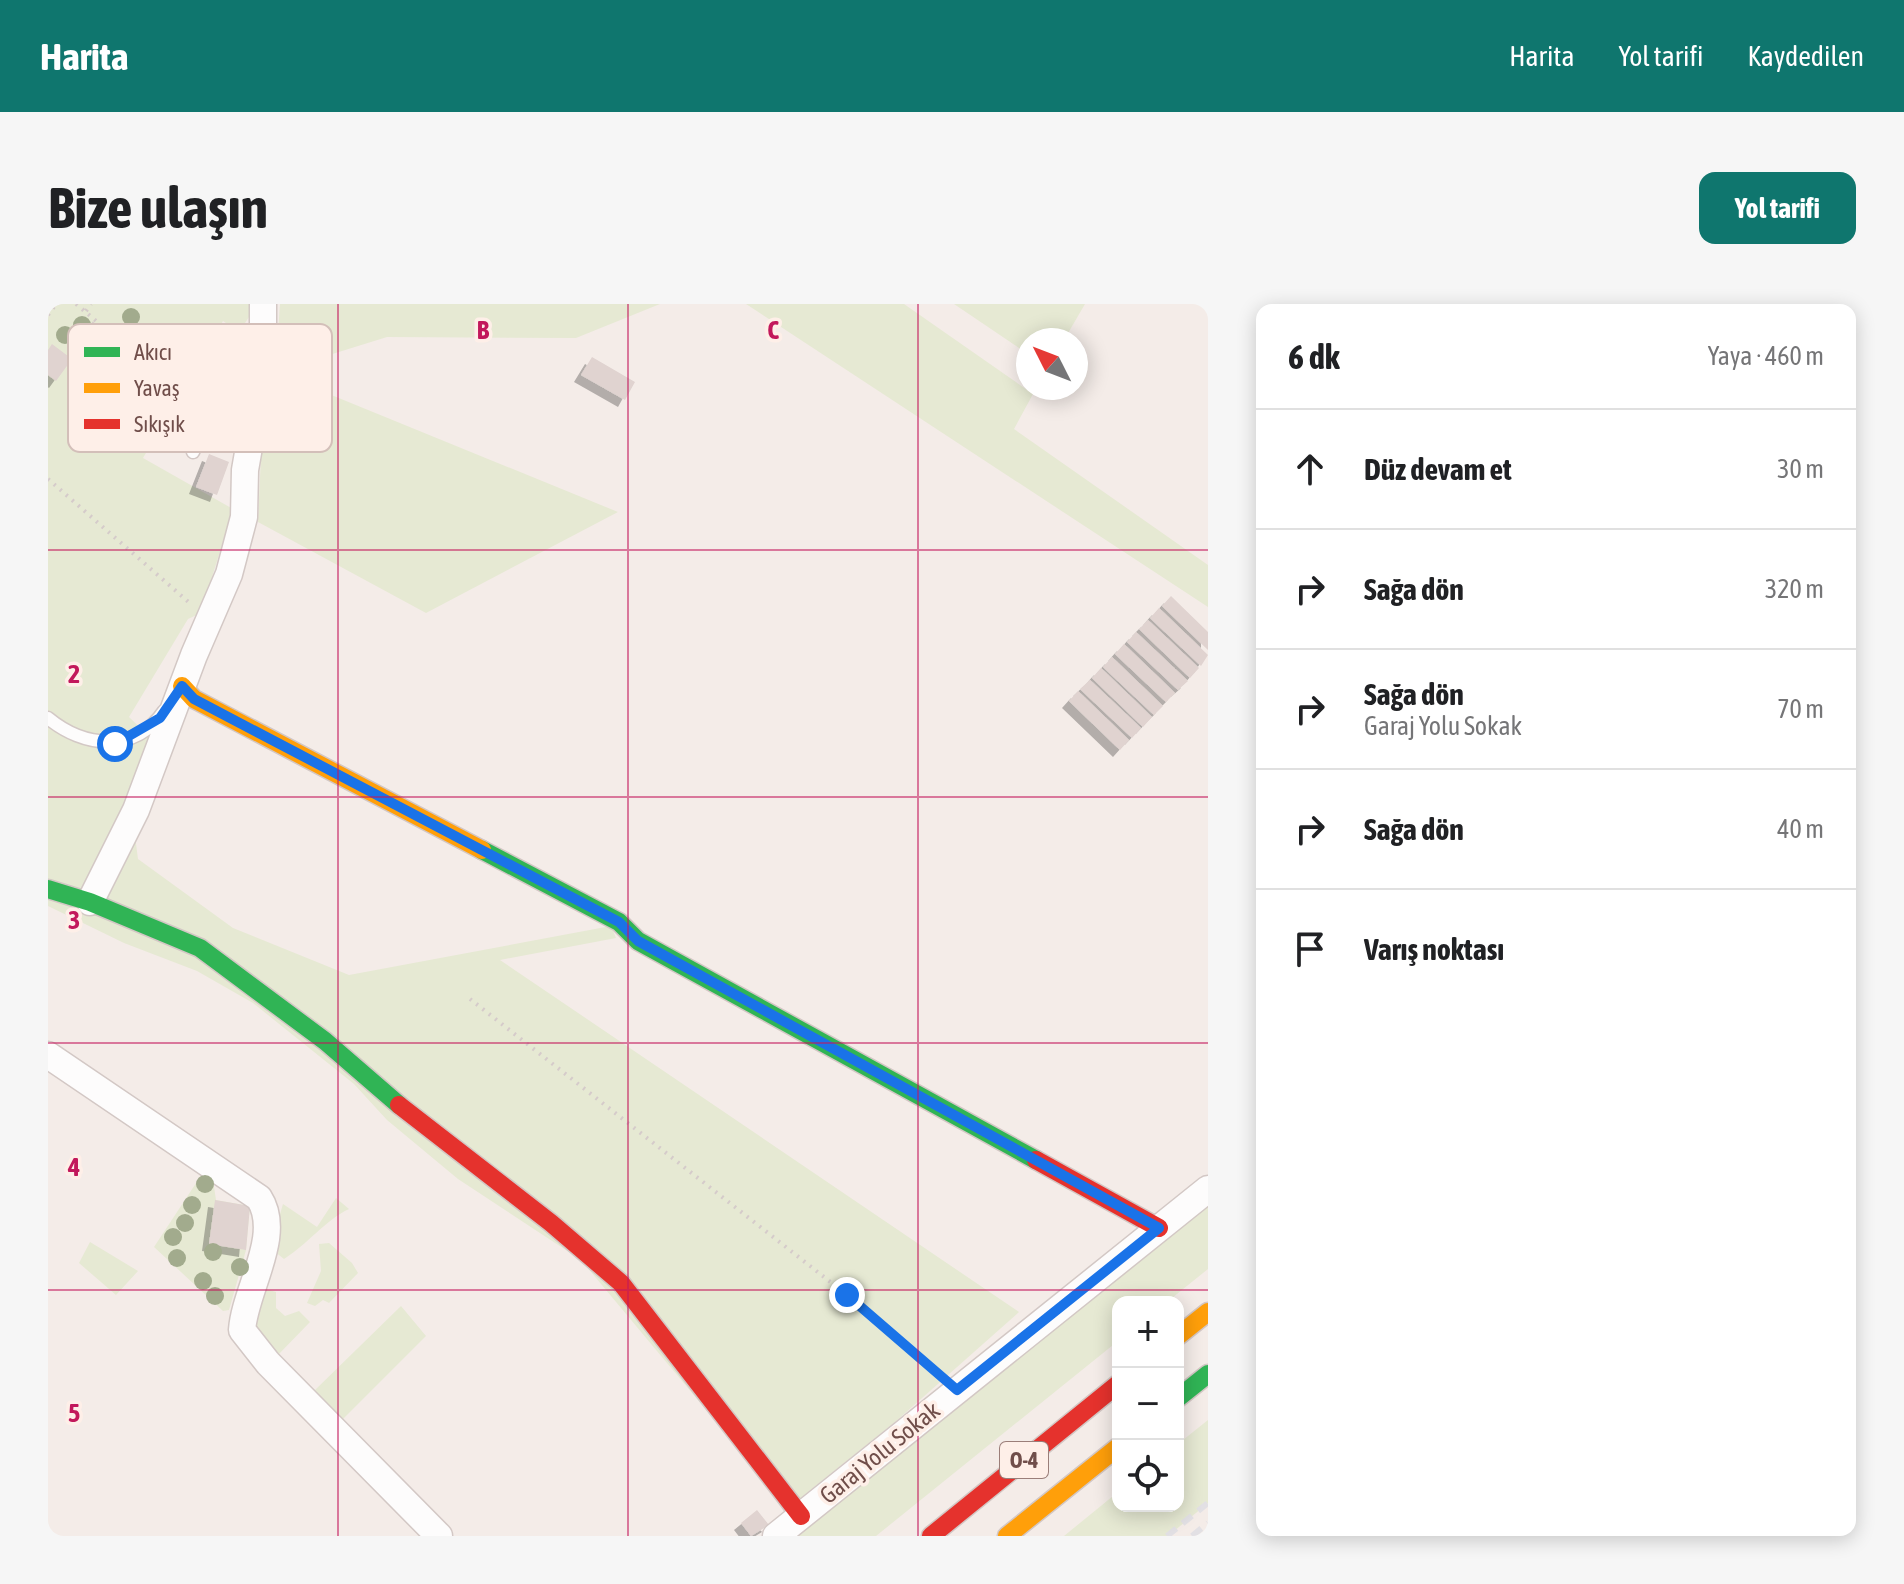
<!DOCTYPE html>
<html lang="tr">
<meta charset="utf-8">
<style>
:root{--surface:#fff;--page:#f6f6f6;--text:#202124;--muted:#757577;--line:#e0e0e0;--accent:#0f766e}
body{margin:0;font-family:"Asap Condensed",sans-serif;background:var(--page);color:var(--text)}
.controls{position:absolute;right:24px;bottom:24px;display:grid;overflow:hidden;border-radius:16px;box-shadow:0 4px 20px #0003}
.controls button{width:72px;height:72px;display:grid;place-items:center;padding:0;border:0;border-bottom:2px solid var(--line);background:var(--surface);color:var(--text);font:40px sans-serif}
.compass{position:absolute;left:968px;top:24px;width:72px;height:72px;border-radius:50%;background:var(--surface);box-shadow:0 4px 20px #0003;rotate:312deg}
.stop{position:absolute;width:24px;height:24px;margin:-18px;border:6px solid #1a73e8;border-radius:50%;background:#fff}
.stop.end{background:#1a73e8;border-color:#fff;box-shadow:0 2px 8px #0008}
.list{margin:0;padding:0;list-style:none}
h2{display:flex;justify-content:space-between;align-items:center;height:104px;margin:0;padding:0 32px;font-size:34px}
h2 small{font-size:26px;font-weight:400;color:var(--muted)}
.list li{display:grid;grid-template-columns:52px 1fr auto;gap:24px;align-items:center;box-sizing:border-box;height:120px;padding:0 32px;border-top:2px solid var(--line)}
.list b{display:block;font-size:30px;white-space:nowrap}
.list p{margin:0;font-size:26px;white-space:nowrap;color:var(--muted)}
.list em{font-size:26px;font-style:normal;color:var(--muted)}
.icon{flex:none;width:44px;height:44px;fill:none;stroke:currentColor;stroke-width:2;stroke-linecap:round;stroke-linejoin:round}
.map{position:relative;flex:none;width:1160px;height:1232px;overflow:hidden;border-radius:16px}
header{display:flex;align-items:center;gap:48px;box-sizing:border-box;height:112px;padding:0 40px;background:var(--accent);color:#fff}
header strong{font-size:38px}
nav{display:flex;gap:44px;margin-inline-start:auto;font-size:28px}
.intro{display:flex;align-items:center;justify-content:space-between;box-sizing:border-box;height:192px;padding:0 48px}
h1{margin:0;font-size:56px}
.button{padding:20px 36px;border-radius:16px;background:var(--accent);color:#fff;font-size:28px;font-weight:700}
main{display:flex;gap:48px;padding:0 48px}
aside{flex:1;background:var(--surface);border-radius:16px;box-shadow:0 4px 20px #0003}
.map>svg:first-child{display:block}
</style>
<header>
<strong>Harita</strong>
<nav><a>Harita</a><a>Yol tarifi</a><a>Kaydedilen</a></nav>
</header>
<div class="intro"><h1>Bize ulaşın</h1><a class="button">Yol tarifi</a></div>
<main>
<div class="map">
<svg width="1160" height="1232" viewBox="0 0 1160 1232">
<defs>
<filter id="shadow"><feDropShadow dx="-7" dy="7" stdDeviation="0" flood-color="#0004"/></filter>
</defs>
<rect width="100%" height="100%" fill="#f4ece8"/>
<!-- green -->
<path fill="#e6e9d3" d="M 0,0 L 201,0 L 207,4 L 191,28 L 175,17 L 95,154 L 185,205 L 153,309 L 140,315 L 81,413 L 108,439 L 87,532 L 90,555 L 185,624 L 301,671 L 563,622 L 568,634 L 452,656 L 971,1008 L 847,1118 L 740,1204 L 533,956 L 410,875 L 339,816 L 306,780 L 205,699 L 149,667 L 76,639 L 0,602 Z
M 232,0 L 612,0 L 528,34 L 339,33 L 278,52 L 230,29 Z
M 698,0 L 856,0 L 985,90 L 966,125 L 1160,261 L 1160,303 Z
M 906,0 L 1037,0 L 1016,36 L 980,36 L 980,50 Z
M 254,79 L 570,208 L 378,309 L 210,218 L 216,86 Z
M 154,870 L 165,876 L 168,896 L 202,902 L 198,946 L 181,1006 L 175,1007 L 106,943 Z
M 1160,891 L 1160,965 L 1119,998 L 1070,998 L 1070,1037 L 828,1232 L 737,1232 Z
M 288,894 L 301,905 C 276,917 260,940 236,955 L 222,944 L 235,900 L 269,923 Z
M 42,938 L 90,967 L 68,991 L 31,959 Z
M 281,939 L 304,959 L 310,969 L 281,999 L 275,996 L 267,1002 L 259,999 L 273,967 L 271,940 Z
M 218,985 L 228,988 L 228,1004 L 237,1012 L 251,1007 L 262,1018 L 229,1052 L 205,1024 Z
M 353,1002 L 378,1032 L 289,1121 L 267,1086 Z
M 1160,1116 L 1160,1199 L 1120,1232 L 1016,1232 L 1070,1188 L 1070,1202 L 1130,1202 L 1130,1140 Z"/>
<!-- building -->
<path fill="#e0d3d0" filter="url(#shadow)" d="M 4,40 L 24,55 L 8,77 L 0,71 L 0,46 Z
M 544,53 L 587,78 L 577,96 L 533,71 Z
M 161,150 L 181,158 L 169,191 L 148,183 Z
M 1123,292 L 1160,328 L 1160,346 L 1114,302 Z
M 1111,304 L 1160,351 L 1153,362 L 1102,314 Z
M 1100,316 L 1151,364 L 1142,374 L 1091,325 Z
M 1088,328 L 1140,377 L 1130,386 L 1079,338 Z
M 1076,340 L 1127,389 L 1118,398 L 1067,350 Z
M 1064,353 L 1115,402 L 1106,411 L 1055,363 Z
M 1053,364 L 1104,413 L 1095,423 L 1044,374 Z
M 1042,376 L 1093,424 L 1084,434 L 1032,385 Z
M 1030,387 L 1081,436 L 1072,446 L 1021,397 Z
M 167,896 L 202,902 L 198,946 L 161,940 Z
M 709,1206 L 721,1221 L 703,1232 L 693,1219 Z"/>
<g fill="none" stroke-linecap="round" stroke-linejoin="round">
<!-- lane casing -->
<g stroke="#d3c8c5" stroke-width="15">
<path id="lane" d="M 140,75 L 171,92 L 194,53 L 212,31
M 145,148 L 171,92
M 0,414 C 35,443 87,450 116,407"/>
</g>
<!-- street casing -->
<g stroke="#d3c8c5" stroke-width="29">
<path id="street" d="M 42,598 L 88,506 L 146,351 L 181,270 L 196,213 L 197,166 L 215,63 L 215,0
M 0,751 L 211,894 C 235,931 197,985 194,1026 L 220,1059 L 391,1232
M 728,1232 L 1160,885"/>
</g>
<!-- fast casing -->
<g stroke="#d3c7c4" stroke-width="21">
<path id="fast" d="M 434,546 L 571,618 L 590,637 L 988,856
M 0,585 L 42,598 L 152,644 L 277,737 L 351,801
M 1130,1094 L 1160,1070"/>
</g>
<!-- slow casing -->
<g stroke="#d3c7c4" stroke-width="21">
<path id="slow" d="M 134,382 L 146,395 L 434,546
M 1130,1032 L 1160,1008
M 959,1232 L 1070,1143"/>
</g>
<!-- jam casing -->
<g stroke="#d3c7c4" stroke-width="21">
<path id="jam" d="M 351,801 L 503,919 L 573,979 L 753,1212
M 988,856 L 1111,924
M 883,1232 L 1070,1080"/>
</g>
<!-- path -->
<path stroke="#d5cbca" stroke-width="4" stroke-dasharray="2 6" stroke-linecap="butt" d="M 28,0 L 90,52 L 128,68
M 38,7 L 43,0
M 0,11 L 8,0
M 84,47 L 103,22
M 22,53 L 49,15
M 55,78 L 80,45
M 91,103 L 96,98 L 114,112 L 129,84
M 0,175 L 144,301
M 422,695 L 799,991 L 892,1072"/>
<!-- lane -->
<use href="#lane" stroke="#fdfcfc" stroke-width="12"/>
<!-- street -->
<use href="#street" stroke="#fdfcfc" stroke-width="26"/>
<!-- fast -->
<use href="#fast" stroke="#30b455" stroke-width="18"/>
<!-- slow -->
<use href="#slow" stroke="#ff9f0a" stroke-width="18"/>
<!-- jam -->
<use href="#jam" stroke="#e5322d" stroke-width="18"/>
<!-- rail -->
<path stroke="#e2e0e4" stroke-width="6" stroke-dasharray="12 8" stroke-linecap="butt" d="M 1119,1232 L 1160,1199
M 1144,1232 L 1160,1219"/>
</g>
<!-- trees -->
<g fill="#a2ab8d">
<circle cx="83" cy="13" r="9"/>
<circle cx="34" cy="21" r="9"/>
<circle cx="17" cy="31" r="9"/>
<circle cx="157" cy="880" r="9"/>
<circle cx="144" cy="901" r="9"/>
<circle cx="137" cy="919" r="9"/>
<circle cx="125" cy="933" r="9"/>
<circle cx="165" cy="948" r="9"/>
<circle cx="129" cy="954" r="9"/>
<circle cx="192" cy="963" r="9"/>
<circle cx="155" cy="977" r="9"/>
<circle cx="167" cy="992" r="9"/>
</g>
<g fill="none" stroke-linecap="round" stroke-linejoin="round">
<!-- route -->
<path stroke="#1a73e8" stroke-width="10" d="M 67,440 L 112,414 L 134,382 L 146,395 L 571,618 L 590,637 L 1111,924 L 909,1086 L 799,991"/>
</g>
<!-- grid -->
<path fill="none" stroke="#c2185b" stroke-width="2" stroke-opacity="0.55" d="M 290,0 L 290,1232M 580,0 L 580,1232M 870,0 L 870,1232M 0,246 L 1160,246M 0,493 L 1160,493M 0,739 L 1160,739M 0,986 L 1160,986"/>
<g text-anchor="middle" stroke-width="7" stroke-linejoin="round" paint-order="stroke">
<!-- shield labels -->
<rect fill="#feefe8" stroke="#9b7e79" stroke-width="2" x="952" y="1138" width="48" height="36" rx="6"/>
<g font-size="22" font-weight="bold" fill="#704e4a">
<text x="976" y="1164">O-4</text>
</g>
<!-- street labels -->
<g font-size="24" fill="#704e4a" stroke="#feefe8">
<text transform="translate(832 1149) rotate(-39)" y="8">Garaj Yolu Sokak</text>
</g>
</g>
<!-- legend -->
<rect x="20" y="20" width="264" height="128" rx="12" fill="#feefe8" stroke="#d3bfb9" stroke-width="2"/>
<rect x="36" y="43" width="36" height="10" fill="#30b455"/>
<rect x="36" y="79" width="36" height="10" fill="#ff9f0a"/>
<rect x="36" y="115" width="36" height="10" fill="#e5322d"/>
<g font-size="22" fill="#704e4a">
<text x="86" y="56">Akıcı</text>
<text x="86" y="92">Yavaş</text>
<text x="86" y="128">Sıkışık</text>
</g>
<g font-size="26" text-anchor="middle" font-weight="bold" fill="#c2185b" stroke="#feefe8" stroke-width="7" stroke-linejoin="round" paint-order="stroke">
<text x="435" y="35">B</text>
<text x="725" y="35">C</text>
<text x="26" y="379">2</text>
<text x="26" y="625">3</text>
<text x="26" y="872">4</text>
<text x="26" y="1118">5</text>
</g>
</svg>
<div class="controls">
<button>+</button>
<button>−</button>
<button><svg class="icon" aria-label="locate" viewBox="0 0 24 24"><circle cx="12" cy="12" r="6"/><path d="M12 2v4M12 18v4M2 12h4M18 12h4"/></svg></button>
</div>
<svg class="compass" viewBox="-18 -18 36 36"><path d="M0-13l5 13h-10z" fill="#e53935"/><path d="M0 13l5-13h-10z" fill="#757577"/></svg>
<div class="stop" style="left:67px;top:440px"></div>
<div class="stop end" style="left:799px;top:991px"></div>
</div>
<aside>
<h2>6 dk<small>Yaya · 460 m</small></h2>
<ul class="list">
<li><svg class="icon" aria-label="ahead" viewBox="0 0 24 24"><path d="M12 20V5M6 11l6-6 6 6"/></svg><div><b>Düz devam et</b></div><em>30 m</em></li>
<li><svg class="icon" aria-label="right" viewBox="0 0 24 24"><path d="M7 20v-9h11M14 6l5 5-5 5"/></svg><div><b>Sağa dön</b></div><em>320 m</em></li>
<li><svg class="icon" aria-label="right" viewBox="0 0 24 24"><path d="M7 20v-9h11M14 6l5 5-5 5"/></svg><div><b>Sağa dön</b><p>Garaj Yolu Sokak</p></div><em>70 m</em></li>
<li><svg class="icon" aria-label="right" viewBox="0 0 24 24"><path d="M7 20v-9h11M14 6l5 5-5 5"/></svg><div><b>Sağa dön</b></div><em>40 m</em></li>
<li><svg class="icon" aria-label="arrive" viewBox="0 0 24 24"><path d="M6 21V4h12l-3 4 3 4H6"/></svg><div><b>Varış noktası</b></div></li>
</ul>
</aside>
</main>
